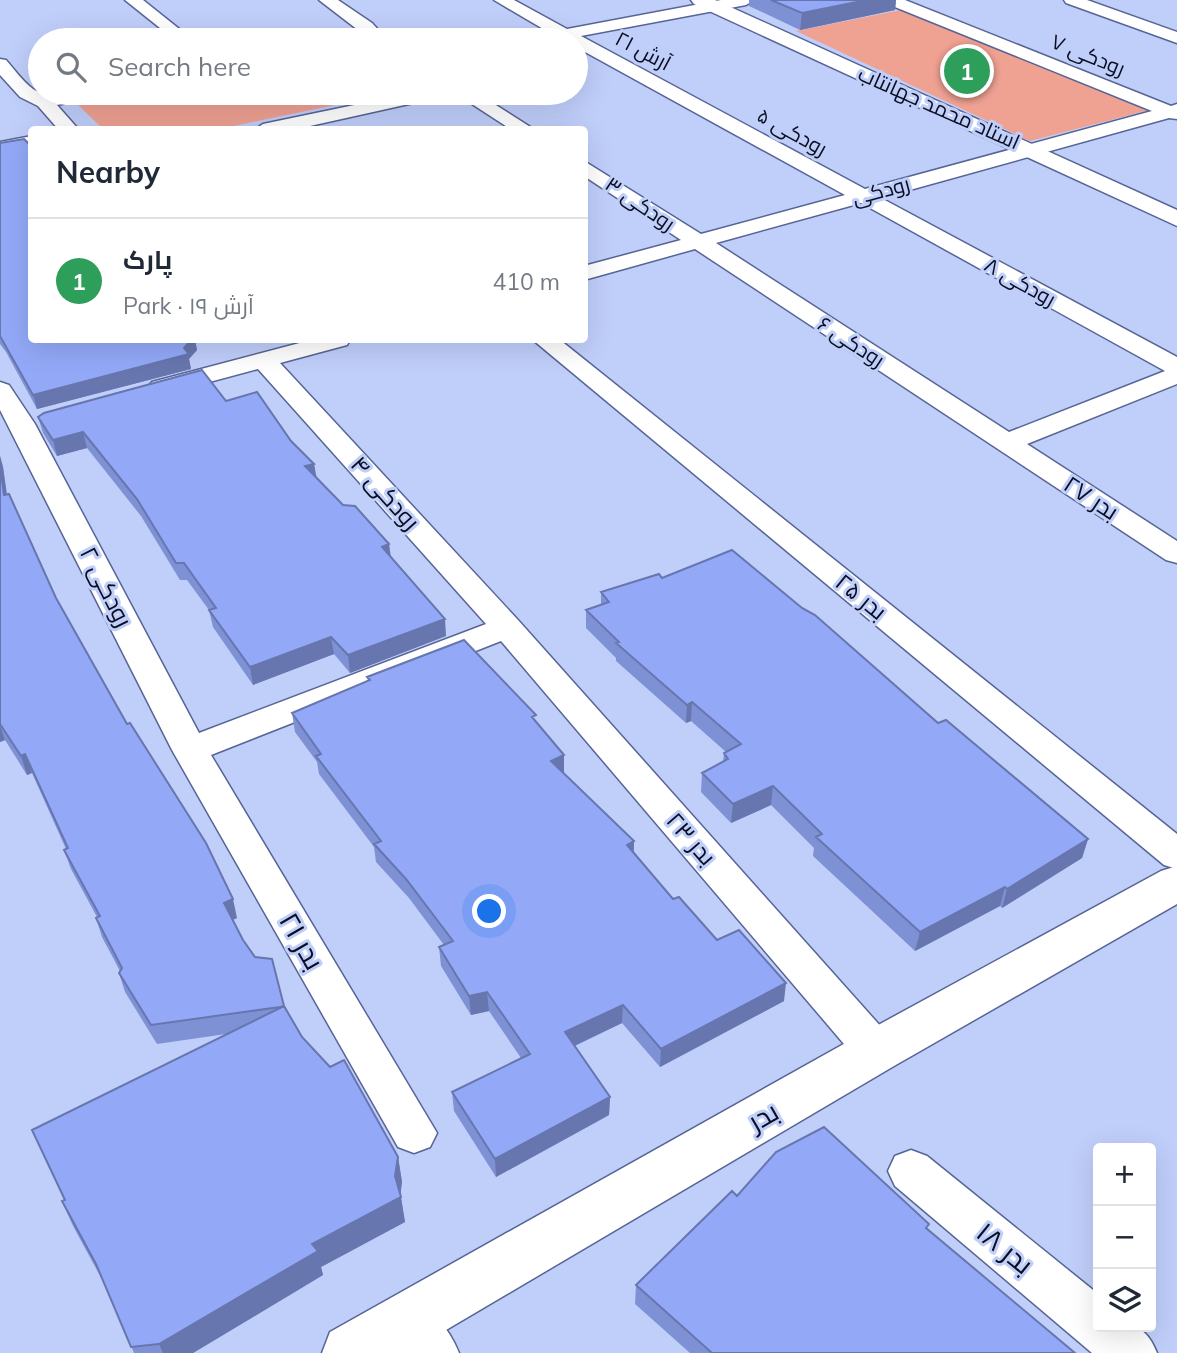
<!DOCTYPE html>
<meta charset="utf-8">
<style>
:root{--surface:#fff;--page:#f6f6f7;--text:#1f2937;--muted:#747a83;--line:#e0e1e3;--accent:#b45309}
body{margin:0;font-family:Mulish,Cairo,sans-serif;background:var(--page);color:var(--text)}
.controls{position:absolute;right:21px;bottom:21px;display:grid;overflow:hidden;border-radius:7px;box-shadow:0 7px 28px #0002}
.controls button{width:63px;height:63px;display:grid;place-items:center;padding:0;border:0;border-bottom:2px solid var(--line);background:var(--surface);color:var(--text);font:35px sans-serif}
.you{position:absolute;left:490px;top:912px;width:24px;height:24px;margin:-18px;border:5px solid #fff;border-radius:50%;background:#1a73e8;box-shadow:0 0 0 10px #1a73e833}
.badge{display:grid;place-items:center;width:46px;height:46px;border-radius:50%;background:var(--accent);color:#fff;font-size:23px;font-weight:700}
.pin{position:absolute;translate:-50% -50%;border:4px solid #fff;box-shadow:0 2px 7px #0006}
.list{margin:0;padding:0;list-style:none}
h2{display:flex;justify-content:space-between;align-items:center;height:91px;margin:0;padding:0 28px;font-size:30px}
h2 small{font-size:23px;font-weight:400;color:var(--muted)}
.list li{display:grid;grid-template-columns:46px 1fr auto;gap:21px;align-items:center;box-sizing:border-box;height:126px;padding:0 28px;border-top:2px solid var(--line)}
.list b{display:block;font-size:26px;white-space:nowrap}
.list p{margin:0;font-size:23px;white-space:nowrap;color:var(--muted)}
.list em{font-size:23px;font-style:normal;color:var(--muted)}
.icon{flex:none;width:38px;height:38px;fill:none;stroke:currentColor;stroke-width:2;stroke-linecap:round;stroke-linejoin:round}
.map{position:relative;flex:none;width:1177px;height:1353px;overflow:hidden}
.search{position:absolute;background:var(--surface);box-shadow:0 7px 28px #0002;left:28px;top:28px;width:560px;height:77px;display:flex;align-items:center;gap:18px;box-sizing:border-box;padding:0 24px;border-radius:38px;color:var(--muted);font-size:26px}
.panel{position:absolute;background:var(--surface);box-shadow:0 7px 28px #0002;left:28px;top:126px;width:560px;height:217px;border-radius:7px}
.map>svg:first-child{display:block}
</style>
<div class="map">
<svg width="1177" height="1353" viewBox="0 0 1177 1353">
<rect width="100%" height="100%" fill="#c0cefa"/>
<!-- green -->
<path fill="#efa192" d="M 906,9 L 1149,110 L 1030,141 L 796,31 Z
M 122,93 L 393,93 L 219,129 L 103,129 L 75,102 Z"/>
<g fill="none" stroke-linecap="round" stroke-linejoin="round">
<!-- minor casing -->
<g stroke="#576596" stroke-width="3">
<path id="minor" d="M 125,0 L 143,0 L 193,40 L 175,40 Z
M 319,0 L 338,0 L 372,23 L 385,37 L 383,40 L 371,40 Z
M 494,0 L 514,0 L 567,29 L 721,0 L 754,0 L 746,5 L 581,36 L 865,189 L 1152,111 L 885,3 L 883,0 L 905,0 L 1171,106 L 1177,104 L 1177,119 L 1169,118 L 881,198 L 1177,357 L 1177,384 L 1027,444 L 1177,541 L 1177,563 L 1166,560 L 695,249 L 584,280 L 584,266 L 681,240 L 584,176 L 584,161 L 701,234 L 845,195 L 576,47 L 576,40 L 550,40 L 548,36 L 550,33 ZM 861,203 L 1165,371 L 1009,432 L 716,243 Z
M 1064,0 L 1087,0 L 1177,32 L 1177,43 L 1066,3 Z
M 0,59 L 6,60 C 14,69 23,82 33,89 C 46,99 80,93 98,93 L 95,97 L 57,105 L 79,130 L 59,130 L 38,106 L 20,97 L 0,75 Z
M 412,93 L 445,93 L 436,98 L 292,130 L 254,130 L 263,124 Z
M 455,93 L 477,93 L 535,130 L 512,130 Z
M 32,136 L 32,148 L 0,154 L 0,142 Z
M 311,340 L 350,340 L 347,345 L 280,363 L 518,620 L 891,1038 L 897,1051 L 891,1064 L 876,1069 L 861,1064 L 501,641 L 211,755 L 437,1133 L 430,1147 L 414,1153 L 398,1147 L 172,750 L 0,410 L 0,382 L 9,385 L 35,424 L 199,733 L 486,624 L 258,369 L 161,395 L 152,392 L 148,387 L 152,382 Z
M 533,340 L 560,340 L 1177,834 L 1177,869 L 1164,865 Z
M 911,1150 L 927,1156 L 1098,1294 L 1098,1327 C 1130,1327 1144,1320 1157,1353 L 1092,1353 L 895,1186 L 888,1171 L 895,1156 Z
M 407,1297 C 432,1308 449,1328 459,1353 L 401,1353 L 389,1339 L 382,1322 L 389,1305 Z"/>
</g>
<!-- tertiary casing -->
<g stroke="#576596" stroke-width="3">
<path id="tertiary" d="M 691,0 L 715,0 L 1177,210 L 1177,226 L 694,4 Z
M 1177,866 L 1177,904 L 894,1066 L 407,1353 L 322,1353 L 330,1332 L 858,1036 L 1161,871 Z"/>
</g>
<!-- minor -->
<use href="#minor" fill="#fff" fill-rule="evenodd"/>
<!-- tertiary -->
<use href="#tertiary" fill="#fff" fill-rule="evenodd"/>
</g>
<!-- wall -->
<path fill="#7e91d5" d="M 749,0 L 896,0 L 895,10 L 800,30 L 749,6 Z
M 0,143 L 32,340 L 195,340 L 197,350 L 189,359 L 191,369 L 37,409 L 6,352 L 0,344 Z
M 226,401 L 291,441 L 314,464 L 316,478 L 343,505 L 389,544 L 391,557 L 446,636 L 350,673 L 334,654 L 253,685 L 213,627 L 209,610 L 187,580 L 180,580 L 141,516 L 87,448 L 57,456 L 43,433 L 38,417 Z
M 0,456 L 3,467 L 7,494 L 56,598 L 237,918 L 233,920 L 243,940 L 302,1037 L 398,1157 L 402,1182 L 400,1193 L 405,1222 L 321,1267 L 323,1275 L 193,1353 L 134,1353 L 104,1283 L 73,1226 L 62,1201 L 65,1200 L 226,1034 L 157,1044 L 125,992 L 119,973 L 120,971 L 102,937 L 96,918 L 97,917 L 71,869 L 64,850 L 66,849 L 32,773 L 27,775 L 5,740 L 0,742 Z
M 662,578 L 938,723 L 1088,839 L 1082,858 L 1002,908 L 1000,906 L 915,951 L 813,856 L 814,848 L 771,805 L 731,823 L 701,792 L 702,773 L 723,762 L 724,753 L 726,752 L 691,721 L 686,723 L 616,661 L 616,658 L 586,628 L 586,610 L 601,605 L 601,592 Z
M 367,677 L 536,722 L 564,774 L 634,841 L 634,852 L 673,899 L 784,1001 L 660,1067 L 622,1023 L 575,1046 L 610,1097 L 609,1115 L 496,1177 L 454,1111 L 452,1092 L 521,1058 L 489,1011 L 471,1015 L 441,966 L 439,947 L 444,945 L 409,898 L 376,862 L 374,847 L 319,774 L 317,762 L 295,732 L 292,713 L 368,681 Z
M 737,1196 L 928,1230 L 1075,1353 L 690,1353 L 635,1304 L 636,1285 Z"/>
<!-- shaded-wall -->
<path fill="#6776ae" d="M 867,0 L 896,0 L 895,10 L 800,30 L 802,13 Z
M 191,340 L 195,340 L 197,350 L 189,359 L 191,369 L 37,409 L 33,395 L 184,348 Z
M 83,432 L 87,448 L 57,456 L 53,440 Z
M 0,456 L 3,467 L 9,513 L 4,495 L 0,466 Z
M 314,464 L 317,480 L 305,466 Z
M 389,544 L 391,561 L 382,547 Z
M 445,619 L 446,636 L 350,673 L 348,655 Z
M 331,637 L 334,654 L 253,685 L 250,667 Z
M 692,702 L 691,721 L 686,723 L 687,705 Z
M 0,725 L 5,740 L 0,742 Z
M 25,754 L 32,773 L 27,775 L 21,756 Z
M 564,755 L 564,774 L 551,761 Z
M 773,786 L 771,805 L 731,823 L 733,804 Z
M 1088,839 L 1082,858 L 1002,908 L 1007,889 Z
M 634,841 L 633,860 L 627,845 Z
M 1005,887 L 1000,906 L 915,951 L 920,932 Z
M 233,899 L 237,918 L 229,921 L 224,903 Z
M 786,983 L 784,1001 L 660,1067 L 661,1049 Z
M 487,992 L 489,1011 L 471,1015 L 469,996 Z
M 623,1005 L 622,1023 L 565,1050 L 565,1032 Z
M 610,1097 L 609,1115 L 496,1177 L 495,1159 Z
M 398,1157 L 402,1182 L 400,1198 L 401,1197 L 405,1222 L 321,1267 L 323,1275 L 193,1353 L 163,1353 L 159,1344 L 312,1244 L 395,1176 Z"/>
<!-- building -->
<path fill="#93a9f8" stroke="#6776ae" stroke-width="2" d="M 771,0 L 867,0 L 802,13 Z
M 24,139 L 32,147 L 32,340 L 191,340 L 184,348 L 189,354 L 33,395 L 0,336 L 0,143 Z
M 202,370 L 226,401 L 257,392 L 291,441 L 314,464 L 305,466 L 343,505 L 355,506 L 389,544 L 382,547 L 445,619 L 348,655 L 331,637 L 250,667 L 209,610 L 216,608 L 184,563 L 176,563 L 137,499 L 83,432 L 53,440 L 38,417 L 44,413 Z
M 0,466 L 4,495 L 9,494 L 56,598 L 127,724 L 130,723 L 206,843 L 233,899 L 224,903 L 243,940 L 255,957 L 272,959 L 284,1006 L 280,1007 L 151,1025 L 119,973 L 122,968 L 96,918 L 100,916 L 64,850 L 68,848 L 25,754 L 21,756 L 0,724 Z
M 732,550 L 802,608 L 815,615 L 938,723 L 946,720 L 1088,839 L 1007,889 L 1005,887 L 920,932 L 816,837 L 822,834 L 773,786 L 733,804 L 702,773 L 728,759 L 724,753 L 741,744 L 692,702 L 687,705 L 616,643 L 619,642 L 586,610 L 609,602 L 601,592 L 659,574 L 662,578 Z
M 464,640 L 536,715 L 532,717 L 564,755 L 551,761 L 634,841 L 627,845 L 673,899 L 679,897 L 717,940 L 739,930 L 786,983 L 661,1049 L 623,1005 L 565,1032 L 610,1097 L 495,1159 L 452,1092 L 530,1054 L 487,992 L 469,996 L 439,947 L 453,941 L 406,879 L 374,844 L 381,841 L 316,756 L 321,754 L 292,713 L 370,680 L 367,677 Z
M 284,1006 L 302,1037 L 330,1067 L 344,1060 L 398,1157 L 395,1176 L 401,1197 L 312,1244 L 318,1251 L 159,1344 L 131,1347 L 96,1264 L 62,1201 L 65,1200 L 32,1130 Z
M 824,1127 L 929,1224 L 926,1228 L 1075,1353 L 712,1353 L 636,1285 L 732,1191 L 737,1196 L 776,1152 Z"/>
<g text-anchor="middle" stroke-width="6" stroke-linejoin="round" paint-order="stroke">
<!-- far-street labels -->
<g font-size="21" fill="#090e20" stroke="#c0cefa">
<text transform="translate(643 51) rotate(28)" y="7">آرش ۲۱</text>
<text transform="translate(1088 55) rotate(22)" y="7">رودکی ۷</text>
<text transform="translate(939 108) rotate(24)" y="7">استاد محمد جهانتاب</text>
<text transform="translate(792 132) rotate(29)" y="7">رودکی ۵</text>
<text transform="translate(881 191) rotate(-15)" y="7">رودکی</text>
<text transform="translate(640 204) rotate(34)" y="7">رودکی ۳</text>
<text transform="translate(1020 282) rotate(29)" y="7">رودکی ۸</text>
<text transform="translate(851 342) rotate(33)" y="7">رودکی ۶</text>
</g>
<!-- street labels -->
<g font-size="24" fill="#090e20" stroke="#c0cefa">
<text transform="translate(385 493) rotate(48)" y="8">رودکی ۴</text>
<text transform="translate(1091 498) rotate(33)" y="8">بدر ۲۷</text>
<text transform="translate(106 587) rotate(63)" y="8">رودکی ۲</text>
<text transform="translate(861 597) rotate(39)" y="8">بدر ۲۵</text>
<text transform="translate(691 839) rotate(49)" y="8">بدر ۲۳</text>
</g>
<!-- near-street labels -->
<g font-size="28" fill="#090e20" stroke="#c0cefa">
<text transform="translate(302 941) rotate(60)" y="10">بدر ۲۱</text>
<text transform="translate(763 1116) rotate(-30)" y="10">بدر</text>
<text transform="translate(1005 1248) rotate(39)" y="10">بدر ۱‍۸</text>
</g>
</g>
</svg>
<div class="controls">
<button>+</button>
<button>−</button>
<button><svg class="icon" aria-label="layers" viewBox="0 0 24 24"><path d="M12 4l9 5-9 5-9-5zM3 14l9 5 9-5"/></svg></button>
</div>
<div class="you"></div>
<div class="pin badge" style="left:967px;top:71px;background:#2e9e5b">1</div>
<div class="search"><svg class="icon" aria-label="search" viewBox="0 0 24 24"><circle cx="10" cy="10" r="6"/><path d="M15 15l6 6"/></svg>Search here</div>
<section class="panel">
<h2>Nearby<small></small></h2>
<ul class="list">
<li><span class="badge" style="background:#2e9e5b">1</span><div><b>پارک</b><p>Park · آرش ۱۹</p></div><em>410 m</em></li>
</ul>
</section>
</div>
